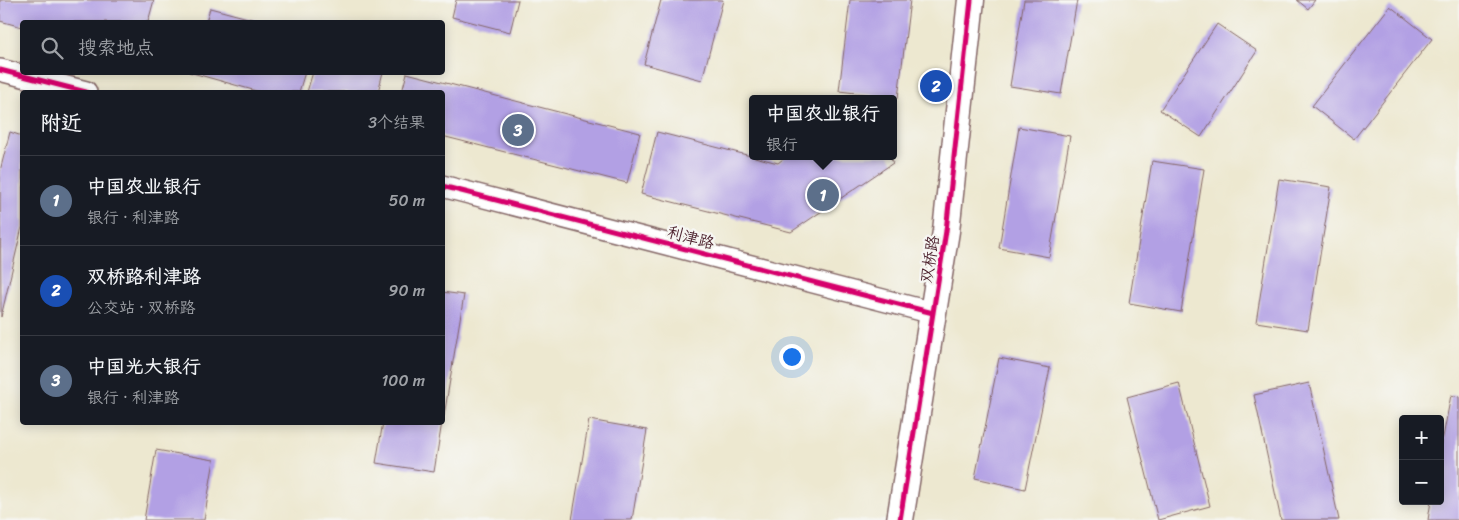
<!DOCTYPE html>
<html lang="zh">
<meta charset="utf-8">
<style>
:root{--surface:#171b24;--page:#20242c;--text:#f1f3f6;--muted:#9ea1a6;--line:#363941;--accent:#8c9099}
body{margin:0;font-family:Sriracha,"LXGW WenKai TC",sans-serif;background:var(--page);color:var(--text)}
.controls{position:absolute;right:15px;bottom:15px;display:grid;overflow:hidden;border-radius:5px;box-shadow:0 2px 12px #0003}
.controls button{width:45px;height:45px;display:grid;place-items:center;padding:0;border:0;border-bottom:1px solid var(--line);background:var(--surface);color:var(--text);font:25px sans-serif}
.you{position:absolute;left:791px;top:356px;width:18px;height:18px;margin:-12px;border:4px solid #fff;border-radius:50%;background:#1a73e8;box-shadow:0 0 0 8px #1a73e833}
.badge{display:grid;place-items:center;width:32px;height:32px;border-radius:50%;background:var(--accent);color:#fff;font-size:16px;font-weight:700}
.pin{position:absolute;translate:-50% -50%;border:2px solid #fff;box-shadow:0 1px 5px #0006}
.popup{position:absolute;left:749px;top:95px;width:148px;height:65px;box-sizing:border-box;display:grid;place-content:center;border-radius:5px;background:var(--surface);filter:drop-shadow(0 1px 4px #0005);font-size:16px;white-space:nowrap;color:var(--muted)}
.popup b{font-size:19px;color:var(--text)}
.popup::after{content:'';position:absolute;left:50%;top:100%;margin-left:-10px;border:10px solid transparent;border-top-color:var(--surface)}
.list{margin:0;padding:0;list-style:none}
h2{display:flex;justify-content:space-between;align-items:center;height:65px;margin:0;padding:0 20px;font-size:21px}
h2 small{font-size:16px;font-weight:400;color:var(--muted)}
.list li{display:grid;grid-template-columns:32px 1fr auto;gap:15px;align-items:center;box-sizing:border-box;height:90px;padding:0 20px;border-top:1px solid var(--line)}
.list b{display:block;font-size:19px;white-space:nowrap}
.list p{margin:0;font-size:16px;white-space:nowrap;color:var(--muted)}
.list em{font-size:16px;font-style:normal;color:var(--muted)}
.icon{flex:none;width:28px;height:28px;fill:none;stroke:currentColor;stroke-width:2;stroke-linecap:round;stroke-linejoin:round}
.map{position:relative;flex:none;width:1459px;height:520px;overflow:hidden}
.search{position:absolute;background:var(--surface);box-shadow:0 2px 12px #0003;left:20px;top:20px;width:425px;height:55px;display:flex;align-items:center;gap:12px;box-sizing:border-box;padding:0 18px;border-radius:5px;color:var(--muted);font-size:19px}
.panel{position:absolute;background:var(--surface);box-shadow:0 2px 12px #0003;left:20px;top:90px;width:425px;height:335px;border-radius:5px}
.map>svg:first-child{display:block}
</style>
<div class="map">
<svg width="1459" height="520" viewBox="0 0 1459 520">
<rect width="100%" height="100%" fill="#f6f6f2"/>
<filter id="ink" filterUnits="userSpaceOnUse"><feTurbulence type="fractalNoise" baseFrequency=".02" numOctaves="2"/><feDisplacementMap in="SourceGraphic" scale="10" xChannelSelector="R" yChannelSelector="G"/><feConvolveMatrix kernelMatrix="1 2 1 2 8 2 1 2 1" color-interpolation-filters="sRGB"/></filter>
<filter id="wash" filterUnits="userSpaceOnUse"><feTurbulence type="fractalNoise" baseFrequency=".0096" numOctaves="4" result="noise"/><feDisplacementMap in="SourceGraphic" scale="20" xChannelSelector="R" yChannelSelector="G"/><feGaussianBlur stdDeviation="1.12" result="paint"/><feColorMatrix in="noise" values="0 0 0 0 0 0 0 0 0 0 0 0 0 0 0 0 0 1.4 0 .05"/><feComposite in="paint" operator="in"/></filter>
<g filter="url(#wash)">
<rect width="100%" height="100%" fill="#ede8d0"/>
<g id="blocks">
<!-- building -->
<path fill="#b2a0e4" d="M 0,0 L 154,0 L 148,22 L 22,22 L 22,27 L 0,21 Z
M 456,0 L 518,0 L 510,32 L 452,17 Z
M 661,0 L 723,0 L 702,80 L 644,64 Z
M 850,0 L 910,0 L 898,98 L 839,91 Z
M 1024,0 L 1077,0 L 1061,94 L 1010,86 Z
M 1297,0 L 1315,0 L 1308,9 Z
M 1390,6 L 1432,39 L 1354,139 L 1312,106 Z
M 210,8 L 263,22 L 206,22 Z
M 1217,24 L 1257,51 L 1201,137 L 1160,110 Z
M 189,72 L 305,72 L 299,92 L 260,92 Z
M 313,72 L 383,72 L 378,92 L 307,92 Z
M 407,73 L 640,133 L 627,183 L 442,136 L 442,92 L 402,92 Z
M 1019,127 L 1070,136 L 1049,257 L 999,248 Z
M 10,132 L 22,136 L 22,227 L 1,317 L 0,171 Z
M 657,132 L 778,163 L 787,156 L 889,156 L 893,163 L 791,232 L 641,194 Z
M 1152,161 L 1204,169 L 1181,312 L 1129,303 Z
M 1279,179 L 1331,187 L 1308,330 L 1256,322 Z
M 442,292 L 464,295 L 444,416 L 442,416 Z
M 999,358 L 1050,368 L 1025,489 L 975,478 Z
M 1179,383 L 1210,506 L 1158,520 L 1127,397 Z
M 1309,383 L 1339,520 L 1281,520 L 1254,395 Z
M 1451,395 L 1459,397 L 1459,520 L 1428,520 L 1431,501 L 1440,501 L 1440,453 Z
M 589,420 L 647,430 L 632,520 L 572,520 Z
M 383,422 L 442,422 L 434,472 L 376,463 Z
M 156,450 L 214,460 L 204,520 L 144,520 Z"/>
</g>
</g>
<g filter="url(#ink)">
<use href="#blocks" fill-opacity="0" stroke="#836565" stroke-width="1"/>
<g fill="none" stroke-linecap="round" stroke-linejoin="round">
<!-- minor casing -->
<g stroke="#836565" stroke-width="24">
<path id="minor" d="M 0,70 L 86,92
M 442,186 L 933,313"/>
</g>
<!-- tertiary casing -->
<g stroke="#836565" stroke-width="29">
<path id="tertiary" d="M 900,520 L 946,231 L 971,0"/>
</g>
<!-- minor -->
<use href="#minor" stroke="#fff" stroke-width="21"/>
<!-- tertiary -->
<use href="#tertiary" stroke="#fff" stroke-width="26"/>
<!-- cycleway casing -->
<g stroke="#f6f6f2" stroke-width="8">
<path id="cycleway" d="M 0,70 L 86,92
M 442,186 L 933,313
M 900,520 L 946,231 L 971,0"/>
</g>
<!-- cycleway -->
<use href="#cycleway" stroke="#d6006c" stroke-width="5"/>
</g>
</g>
<g text-anchor="middle" stroke-width="4.5" stroke-linejoin="round" paint-order="stroke">
<!-- street labels -->
<g font-size="16" fill="#4a1f2b" stroke="#f6f6f2">
<text transform="translate(691 237) rotate(15)" y="6">利津路</text>
<text transform="translate(929 259) rotate(-81)" y="6">双桥路</text>
</g>
</g>
</svg>
<div class="controls">
<button>+</button>
<button>−</button>
</div>
<div class="you"></div>
<div class="pin badge" style="left:823px;top:195px;background:#5c6f8a">1</div>
<div class="popup"><b>中国农业银行</b>银行</div>
<div class="pin badge" style="left:936px;top:86px;background:#1a4fb4">2</div>
<div class="pin badge" style="left:518px;top:130px;background:#5c6f8a">3</div>
<div class="search"><svg class="icon" aria-label="search" viewBox="0 0 24 24"><circle cx="10" cy="10" r="6"/><path d="M15 15l6 6"/></svg>搜索地点</div>
<section class="panel">
<h2>附近<small>3个结果</small></h2>
<ul class="list">
<li><span class="badge" style="background:#5c6f8a">1</span><div><b>中国农业银行</b><p>银行 · 利津路</p></div><em>50 m</em></li>
<li><span class="badge" style="background:#1a4fb4">2</span><div><b>双桥路利津路</b><p>公交站 · 双桥路</p></div><em>90 m</em></li>
<li><span class="badge" style="background:#5c6f8a">3</span><div><b>中国光大银行</b><p>银行 · 利津路</p></div><em>100 m</em></li>
</ul>
</section>
</div>
